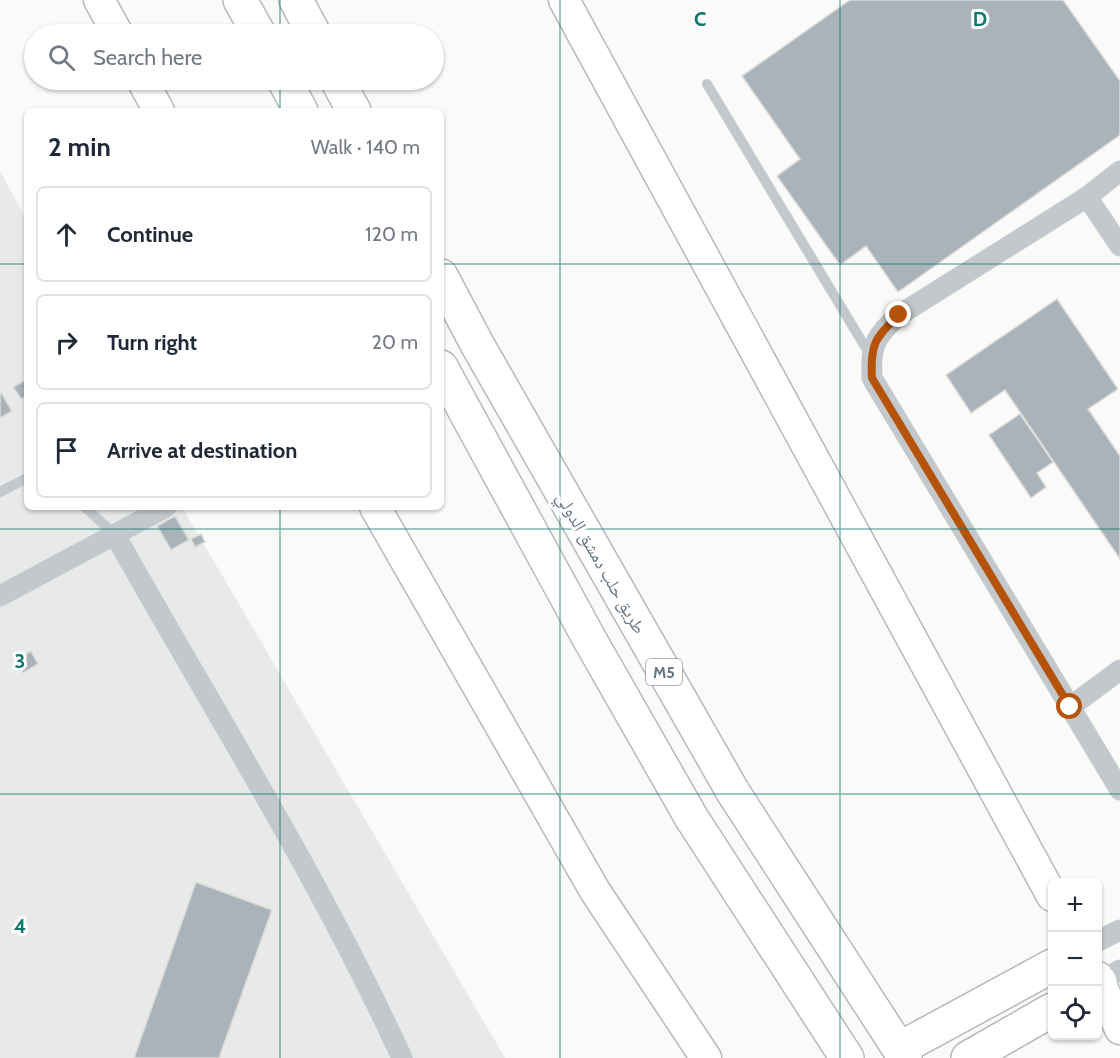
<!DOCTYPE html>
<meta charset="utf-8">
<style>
:root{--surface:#fff;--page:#f2f2f3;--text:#1f2937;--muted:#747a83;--line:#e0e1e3}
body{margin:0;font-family:Cabin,"Noto Naskh Arabic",sans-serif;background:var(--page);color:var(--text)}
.controls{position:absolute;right:18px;bottom:18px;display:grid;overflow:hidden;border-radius:9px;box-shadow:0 2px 4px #0004}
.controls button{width:54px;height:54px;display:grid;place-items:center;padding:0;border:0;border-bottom:2px solid var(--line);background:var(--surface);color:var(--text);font:30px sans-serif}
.stop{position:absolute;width:18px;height:18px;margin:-14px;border:4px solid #b45309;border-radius:50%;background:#fff}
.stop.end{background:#b45309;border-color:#fff;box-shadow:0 2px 6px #0008}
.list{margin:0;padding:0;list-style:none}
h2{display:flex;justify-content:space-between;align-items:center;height:78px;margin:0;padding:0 24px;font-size:26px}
h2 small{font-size:20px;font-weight:400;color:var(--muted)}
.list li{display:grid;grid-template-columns:39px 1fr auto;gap:18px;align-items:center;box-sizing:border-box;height:96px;margin:0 12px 12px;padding:0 12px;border:2px solid var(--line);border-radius:9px}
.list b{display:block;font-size:22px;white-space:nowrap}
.list em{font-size:20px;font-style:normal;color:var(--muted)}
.icon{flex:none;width:33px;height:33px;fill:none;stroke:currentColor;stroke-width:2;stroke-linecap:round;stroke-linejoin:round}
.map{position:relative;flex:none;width:1120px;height:1058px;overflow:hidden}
.search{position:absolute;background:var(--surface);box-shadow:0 2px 4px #0004;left:24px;top:24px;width:420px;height:66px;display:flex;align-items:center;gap:15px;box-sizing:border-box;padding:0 21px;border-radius:33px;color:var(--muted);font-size:22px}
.panel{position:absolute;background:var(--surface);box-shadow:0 2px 4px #0004;left:24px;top:108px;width:420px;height:402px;border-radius:9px}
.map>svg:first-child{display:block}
</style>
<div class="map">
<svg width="1120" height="1058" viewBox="0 0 1120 1058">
<rect width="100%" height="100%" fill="#fafaf8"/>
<!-- built -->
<path fill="#e8e9e9" d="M 0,171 L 27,221 L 27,507 L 182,507 L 505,1058 L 0,1058 Z"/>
<!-- building -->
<path fill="#aab3b9" stroke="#dcdcda" stroke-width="1.5" d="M 850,0 L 1063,0 L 1120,81 L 1120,135 L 898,292 L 866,246 L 840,265 L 777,176 L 800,159 L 742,76 Z
M 1057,299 L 1118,389 L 1088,409 L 1120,456 L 1120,559 L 1005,390 L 971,413 L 946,375 Z
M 27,379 L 27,396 L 21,399 L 13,387 Z
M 0,391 L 12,411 L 0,418 Z
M 1020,414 L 1053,462 L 1037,473 L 1046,487 L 1031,498 L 989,435 Z
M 175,516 L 189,540 L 171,550 L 157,526 Z
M 201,534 L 205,542 L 195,547 L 191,539 Z
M 31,651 L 38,664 L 23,673 L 15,661 Z
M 196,882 L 272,910 L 219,1058 L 134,1058 Z"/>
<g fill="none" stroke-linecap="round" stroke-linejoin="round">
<!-- secondary casing -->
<g stroke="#b3babf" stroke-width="33">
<path id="secondary" d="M 99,0 L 118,34
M 564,0 L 1052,896
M 142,80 L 159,111
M 375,507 L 595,891 L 706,1058
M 1098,977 L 1120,1029"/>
</g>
<!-- motorway casing -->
<g stroke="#b4b9bd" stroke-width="36">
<path id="motorway" d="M 240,0 L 259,34
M 296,0 L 314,34
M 284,80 L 301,111
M 337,80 L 354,111
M 441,276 L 477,344 L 733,792 L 905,1058
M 441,367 L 590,640 L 691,817 L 847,1058
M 1098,984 L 1100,982
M 899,1049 L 1052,966
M 968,1058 L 1052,1010"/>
</g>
<!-- service -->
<path stroke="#c3c8cc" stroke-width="10" d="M 707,84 L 870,355
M 0,492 L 27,478
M 85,507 L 115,535"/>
<!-- minor -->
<path stroke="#c3c8cc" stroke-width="21" d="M 1120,171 L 1087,197 L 899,315 C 875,337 870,345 872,378 L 1120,790
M 1087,197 L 1120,246
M 115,535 C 212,708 319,877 402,1058
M 0,596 L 166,507
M 1070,707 L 1120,670
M 1098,941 L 1120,930
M 1100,982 L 1120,970"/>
<!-- secondary -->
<use href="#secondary" stroke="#fff" stroke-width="30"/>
<!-- motorway -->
<use href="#motorway" stroke="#fff" stroke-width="33"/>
</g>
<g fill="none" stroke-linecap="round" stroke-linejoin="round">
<!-- route -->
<path stroke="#b45309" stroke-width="8" d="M 899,315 C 875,337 870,345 872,378 L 1070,707"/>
</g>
<!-- grid -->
<path fill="none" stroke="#0f766e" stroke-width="1.5" stroke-opacity="0.55" d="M 280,0 L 280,34M 560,0 L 560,1058M 840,0 L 840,1058M 280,80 L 280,111M 0,264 L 27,264M 441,264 L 1120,264M 280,507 L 280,1058M 0,529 L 1120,529M 0,794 L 1120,794"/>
<g text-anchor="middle" stroke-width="6" stroke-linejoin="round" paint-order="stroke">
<!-- shield labels -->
<rect fill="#fff" stroke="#939fa8" stroke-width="1.5" x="646" y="659" width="36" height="26" rx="4.5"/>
<g font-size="16" font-weight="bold" fill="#657683">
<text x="664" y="678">M5</text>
</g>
<!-- street labels -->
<g font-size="18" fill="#657683" stroke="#fff">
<text transform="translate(601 563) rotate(60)" y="6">طريق حلب دمشق الدولي</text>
</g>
</g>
<g font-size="20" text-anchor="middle" font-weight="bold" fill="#0f766e" stroke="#fff" stroke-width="6" stroke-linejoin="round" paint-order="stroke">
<text x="700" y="26">C</text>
<text x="980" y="26">D</text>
<text x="20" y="668">3</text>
<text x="20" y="933">4</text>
</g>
</svg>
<div class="controls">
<button>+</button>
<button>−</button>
<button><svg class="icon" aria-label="locate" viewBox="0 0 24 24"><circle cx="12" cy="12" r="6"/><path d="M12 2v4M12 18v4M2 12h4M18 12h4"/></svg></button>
</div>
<div class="stop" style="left:1070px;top:707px"></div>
<div class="stop end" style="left:899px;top:315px"></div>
<div class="search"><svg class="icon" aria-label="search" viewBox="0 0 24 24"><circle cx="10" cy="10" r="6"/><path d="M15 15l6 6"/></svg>Search here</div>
<section class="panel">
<h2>2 min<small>Walk · 140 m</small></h2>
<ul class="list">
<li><svg class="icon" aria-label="ahead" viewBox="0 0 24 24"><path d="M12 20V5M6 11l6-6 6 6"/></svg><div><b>Continue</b></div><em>120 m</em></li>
<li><svg class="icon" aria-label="right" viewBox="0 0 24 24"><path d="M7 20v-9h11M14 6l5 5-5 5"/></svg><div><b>Turn right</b></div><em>20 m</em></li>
<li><svg class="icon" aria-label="arrive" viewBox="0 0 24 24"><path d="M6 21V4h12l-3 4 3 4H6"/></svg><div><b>Arrive at destination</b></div></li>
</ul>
</section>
</div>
